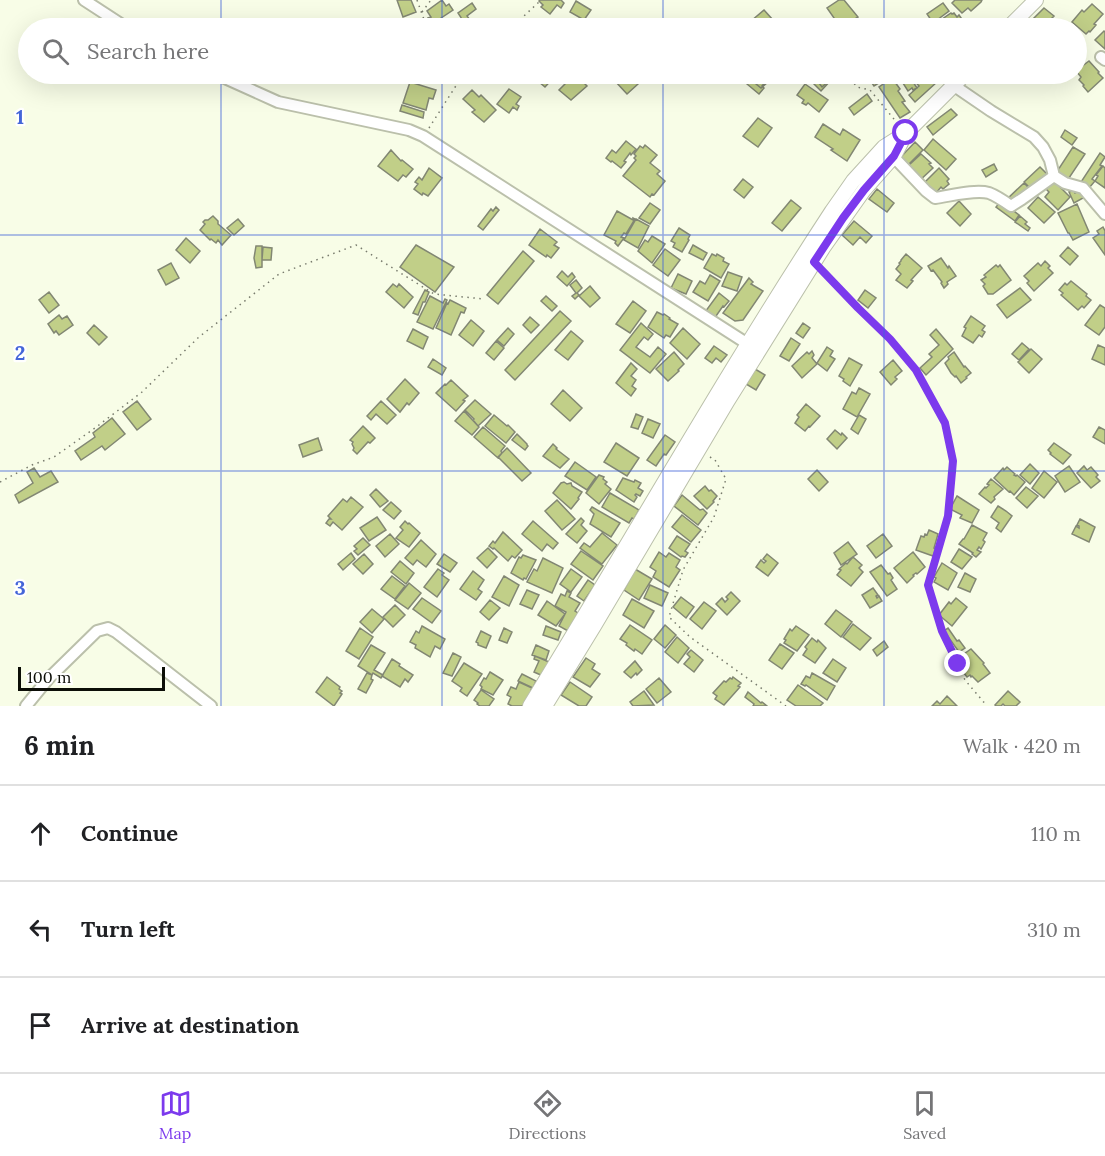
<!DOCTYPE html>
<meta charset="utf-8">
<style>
:root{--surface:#fff;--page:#f2f2f2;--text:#202124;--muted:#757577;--line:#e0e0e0;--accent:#7c3aed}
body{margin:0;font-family:Lora,serif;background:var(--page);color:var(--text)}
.scale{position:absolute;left:18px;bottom:15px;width:147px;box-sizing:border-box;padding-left:6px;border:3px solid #0c0e07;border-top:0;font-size:16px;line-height:21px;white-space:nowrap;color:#0c0e07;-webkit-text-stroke:4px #fff;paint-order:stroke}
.stop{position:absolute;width:18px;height:18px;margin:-14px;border:4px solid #7c3aed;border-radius:50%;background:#fff}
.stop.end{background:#7c3aed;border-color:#fff;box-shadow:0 2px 6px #0008}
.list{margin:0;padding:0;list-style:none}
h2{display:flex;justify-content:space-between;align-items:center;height:78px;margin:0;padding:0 24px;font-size:26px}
h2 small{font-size:20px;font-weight:400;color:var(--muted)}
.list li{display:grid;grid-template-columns:39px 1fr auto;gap:18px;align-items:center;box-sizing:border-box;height:96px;padding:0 24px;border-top:2px solid var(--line)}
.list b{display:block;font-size:22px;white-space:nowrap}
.list em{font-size:20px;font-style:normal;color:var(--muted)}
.icon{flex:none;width:33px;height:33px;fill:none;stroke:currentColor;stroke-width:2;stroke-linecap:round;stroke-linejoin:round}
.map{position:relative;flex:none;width:1105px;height:706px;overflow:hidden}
.search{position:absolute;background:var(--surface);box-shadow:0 6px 24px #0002;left:18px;right:18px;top:18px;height:66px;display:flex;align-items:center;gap:15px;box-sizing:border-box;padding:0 21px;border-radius:33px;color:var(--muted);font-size:22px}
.sheet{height:366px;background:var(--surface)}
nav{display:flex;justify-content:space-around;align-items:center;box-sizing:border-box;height:84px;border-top:2px solid var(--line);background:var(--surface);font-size:16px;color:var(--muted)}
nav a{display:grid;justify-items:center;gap:3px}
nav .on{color:var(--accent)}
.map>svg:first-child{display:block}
</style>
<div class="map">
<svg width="1105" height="706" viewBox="0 0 1105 706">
<rect width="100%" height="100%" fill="#f8fde7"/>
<!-- building -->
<path fill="#c1cf88" stroke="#828773" stroke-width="1.5" d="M 397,0 L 411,0 L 416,12 L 403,17 Z
M 442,0 L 446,6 L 449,4 L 453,10 L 432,24 L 428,18 L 431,17 L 427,11 Z
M 540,0 L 561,0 L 564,3 L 561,8 L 557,5 L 550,14 L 541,7 L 543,5 L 539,1 Z
M 839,0 L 844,0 L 858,17 L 841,28 L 827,8 Z
M 955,0 L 982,0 L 981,2 L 971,11 L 968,8 L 962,13 L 952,3 Z
M 576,1 L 591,10 L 584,20 L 570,12 Z
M 472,3 L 476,9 L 467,16 L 470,20 L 465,24 L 458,13 Z
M 943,3 L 949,11 L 933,23 L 927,14 Z
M 1092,4 L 1103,14 L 1094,24 L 1096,25 L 1090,32 L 1089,31 L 1086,34 L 1072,22 L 1082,10 L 1084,12 Z
M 1044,8 L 1054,16 L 1042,28 L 1024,28 Z
M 764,10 L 773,20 L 762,28 L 757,28 L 751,21 Z
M 951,13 L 952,14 L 954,13 L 957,17 L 959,15 L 968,28 L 938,28 L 935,24 Z
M 627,20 L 634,23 L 632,28 L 614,28 L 617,23 L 621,25 L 623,22 L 626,23 Z
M 1104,31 L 1105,32 L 1105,49 L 1095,40 Z
M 1089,61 L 1099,72 L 1098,73 L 1103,78 L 1088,92 L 1083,86 L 1084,85 L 1079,80 L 1081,77 L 1077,72 L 1081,68 L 1081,67 Z
M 535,74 L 557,74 L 545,87 L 532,76 Z
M 575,74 L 587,86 L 571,100 L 559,90 Z
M 623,74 L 629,74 L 638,84 L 627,94 L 615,81 Z
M 756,74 L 760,74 L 767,80 L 762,86 L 764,88 L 759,94 L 747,84 Z
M 756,74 L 768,74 L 768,82 L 761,88 L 750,79 Z
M 812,74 L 833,74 L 833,77 L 822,87 Z
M 815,74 L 827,74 L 832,79 L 821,91 L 809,79 Z
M 863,74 L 884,74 L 879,77 L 882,81 L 874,86 L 870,80 L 869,82 Z
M 908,74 L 930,74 L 937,82 L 915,102 L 909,95 L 919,86 Z
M 908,74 L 917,88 L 913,90 L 912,88 L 908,91 L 901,80 L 902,80 L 901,78 Z
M 892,78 L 900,89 L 898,91 L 905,101 L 902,102 L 910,112 L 900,118 L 879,87 Z
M 410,82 L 436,90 L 433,99 L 429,98 L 426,110 L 403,103 Z
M 805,84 L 828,100 L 819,112 L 808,103 L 806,105 L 802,103 L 804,100 L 797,95 Z
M 509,89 L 521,97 L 516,104 L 519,106 L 517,110 L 513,107 L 509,113 L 497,104 Z
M 472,90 L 479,97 L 481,95 L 496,110 L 484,122 L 472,112 L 475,110 L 463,99 Z
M 867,94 L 872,101 L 854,115 L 849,108 Z
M 402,105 L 424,112 L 423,118 L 400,111 Z
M 951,109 L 957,115 L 933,135 L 927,127 Z
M 758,118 L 772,128 L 758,147 L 743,136 Z
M 823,124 L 840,135 L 843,129 L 860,140 L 847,161 L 831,150 L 833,149 L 815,137 Z
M 1065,130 L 1077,138 L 1072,145 L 1061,137 Z
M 933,139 L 956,159 L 946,170 L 924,150 Z
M 626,141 L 636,149 L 631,155 L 630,153 L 624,161 L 626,162 L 621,168 L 612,161 L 611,162 L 606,158 L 612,150 L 616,153 Z
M 915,142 L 923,150 L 907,166 L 898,160 Z
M 645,145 L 657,155 L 650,163 L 660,171 L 657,174 L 665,181 L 654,195 L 652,194 L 650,197 L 623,176 L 636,160 L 634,158 L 636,156 L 634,154 L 640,146 L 643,148 Z
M 1073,147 L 1085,154 L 1067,181 L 1056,173 Z
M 391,150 L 401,161 L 402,160 L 413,169 L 406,177 L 403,175 L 398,181 L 378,166 Z
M 1100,153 L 1105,157 L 1100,165 L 1102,166 L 1092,179 L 1095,181 L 1089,188 L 1081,182 Z
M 921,154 L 931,163 L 929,164 L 933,168 L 918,182 L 908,166 Z
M 994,164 L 997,170 L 986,177 L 982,170 Z
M 1103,166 L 1105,168 L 1105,188 L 1095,181 L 1098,176 L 1096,175 Z
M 1040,167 L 1047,174 L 1034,187 L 1030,188 L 1024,182 Z
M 429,168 L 442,178 L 428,196 L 423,193 L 422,195 L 414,189 L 418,184 L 415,182 L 419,177 L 422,180 Z
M 939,168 L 949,179 L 947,181 L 949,184 L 943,189 L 941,187 L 936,193 L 925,182 Z
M 743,179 L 753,187 L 744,198 L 734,190 Z
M 1053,180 L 1070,197 L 1058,210 L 1045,197 L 1049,192 L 1045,188 Z
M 1024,183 L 1029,188 L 1011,204 L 1007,199 Z
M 877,189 L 894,203 L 887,212 L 869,199 Z
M 1074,190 L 1075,193 L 1081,190 L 1085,197 L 1074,203 L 1069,192 Z
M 1038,197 L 1055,212 L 1044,223 L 1028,208 Z
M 791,200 L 801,208 L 782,231 L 772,223 Z
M 959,201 L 971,214 L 960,226 L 947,213 Z
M 1001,201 L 1019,215 L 1015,221 L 996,207 Z
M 650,203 L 660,210 L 650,224 L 639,218 Z
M 1077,204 L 1089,232 L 1073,240 L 1069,233 L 1068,233 L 1058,213 Z
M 496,207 L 499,210 L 483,230 L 478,226 L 491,209 L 493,211 Z
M 617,211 L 633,220 L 633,218 L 635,219 L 626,234 L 624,233 L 621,237 L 624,238 L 618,246 L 615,243 L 616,241 L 604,235 Z
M 213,216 L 218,221 L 218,224 L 231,235 L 222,245 L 218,240 L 216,243 L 211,239 L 210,240 L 200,230 L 205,224 L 203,222 L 205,220 L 208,220 Z
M 1020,216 L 1027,222 L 1025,224 L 1030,228 L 1028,231 L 1015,222 Z
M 238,219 L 244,226 L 234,235 L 227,228 Z
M 636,219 L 649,226 L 638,248 L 624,240 Z
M 854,221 L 872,236 L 866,243 L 860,237 L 853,245 L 842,235 Z
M 1103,227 L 1105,231 L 1105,255 L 1093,238 L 1099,234 L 1097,231 Z
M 679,228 L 690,235 L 688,239 L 689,240 L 682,252 L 673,247 L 675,243 L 671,241 Z
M 540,229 L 557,242 L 554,245 L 559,248 L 551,258 L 547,255 L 546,257 L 529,245 Z
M 652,236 L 665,244 L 652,263 L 638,251 L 645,240 L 648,242 Z
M 186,238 L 200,251 L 190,263 L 176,250 Z
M 416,245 L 454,267 L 435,292 L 400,267 Z
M 693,245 L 707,253 L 703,260 L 689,253 Z
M 256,246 L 262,246 L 262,267 L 256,268 L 254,258 Z
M 263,247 L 272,248 L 271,260 L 262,260 Z
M 1068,247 L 1078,256 L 1070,265 L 1060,256 Z
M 665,249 L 680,260 L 668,276 L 653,265 Z
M 523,251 L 534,261 L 498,304 L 487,295 Z
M 712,254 L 716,256 L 717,254 L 724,258 L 723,261 L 729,264 L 721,278 L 704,268 Z
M 906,254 L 922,268 L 911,280 L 913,281 L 907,288 L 896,280 L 901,274 L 896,269 L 900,264 L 899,263 L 901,261 L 901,260 Z
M 941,258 L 948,268 L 949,266 L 956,276 L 947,282 L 948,284 L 944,288 L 941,283 L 942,282 L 933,270 L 931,271 L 928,266 Z
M 1045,261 L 1050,266 L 1048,268 L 1053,273 L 1034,291 L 1027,283 L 1029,281 L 1024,276 L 1038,263 L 1041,266 Z
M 171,263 L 179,278 L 166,285 L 158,270 Z
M 996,265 L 998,267 L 1000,265 L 1011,280 L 993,294 L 988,294 L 983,286 L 985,284 L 981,280 L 986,277 L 984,275 Z
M 562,271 L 568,277 L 572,273 L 575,277 L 567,286 L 557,277 Z
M 728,272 L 742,277 L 737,291 L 722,286 Z
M 678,274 L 692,281 L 686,294 L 671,288 Z
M 710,275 L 720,281 L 708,301 L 693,292 L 700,281 L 705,284 Z
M 749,278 L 753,282 L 751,284 L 763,291 L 743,320 L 735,321 L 723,313 Z
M 576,280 L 582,288 L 577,293 L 579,295 L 575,299 L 572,296 L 576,293 L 570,285 Z
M 1071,281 L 1087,294 L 1086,296 L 1091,300 L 1084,308 L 1082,306 L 1078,310 L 1061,295 L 1063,293 L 1059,290 L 1065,283 L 1067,285 Z
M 393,284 L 397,287 L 399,284 L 413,297 L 404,308 L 386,292 Z
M 590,286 L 600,298 L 590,307 L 579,296 Z
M 1020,288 L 1031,300 L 1007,318 L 997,305 Z
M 425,290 L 429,292 L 425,302 L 423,302 L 418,315 L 413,313 Z
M 865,290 L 876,298 L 868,308 L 858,300 Z
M 49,292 L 59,305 L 49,313 L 39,300 Z
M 719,293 L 729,301 L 724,307 L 723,306 L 714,319 L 705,312 Z
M 430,296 L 443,303 L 445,299 L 447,300 L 433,329 L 417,322 Z
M 546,296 L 557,306 L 552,311 L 541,301 Z
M 450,300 L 466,308 L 464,313 L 461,312 L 451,335 L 436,328 L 447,303 L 448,304 Z
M 633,301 L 646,311 L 630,333 L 616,324 Z
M 1100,305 L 1105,308 L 1105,327 L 1099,335 L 1085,325 Z
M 560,311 L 571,321 L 515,380 L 505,370 Z
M 657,312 L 663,315 L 664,314 L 670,318 L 669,319 L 678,324 L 670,337 L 666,335 L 664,338 L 648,327 Z
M 59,315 L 62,319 L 67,316 L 73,325 L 59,335 L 56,331 L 54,333 L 48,324 Z
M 971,316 L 985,326 L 982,330 L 985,332 L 982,337 L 979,335 L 973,343 L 962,336 L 966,328 L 964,327 Z
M 530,317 L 539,325 L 531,333 L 523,325 Z
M 471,320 L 484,331 L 473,346 L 459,335 Z
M 641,323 L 653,334 L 648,340 L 644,337 L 636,347 L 650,357 L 658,347 L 666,354 L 650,373 L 620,350 Z
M 803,323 L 810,328 L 803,338 L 796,333 Z
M 94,325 L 107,337 L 99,345 L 87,333 Z
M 508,328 L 514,334 L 504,346 L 497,340 Z
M 683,328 L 700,344 L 687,359 L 670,343 Z
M 413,329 L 428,337 L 423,349 L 407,341 Z
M 936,329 L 953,349 L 926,375 L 920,368 L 932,357 L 929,354 L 939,345 L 930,335 Z
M 571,331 L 583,341 L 568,360 L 555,350 Z
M 791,338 L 800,344 L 789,361 L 780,356 Z
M 496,341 L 504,348 L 494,360 L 486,353 Z
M 1022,343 L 1029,349 L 1019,360 L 1012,354 Z
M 1098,345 L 1105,348 L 1105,365 L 1092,359 Z
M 714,346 L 727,355 L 721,362 L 716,358 L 712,363 L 705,358 Z
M 827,347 L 833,351 L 830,356 L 835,359 L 827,371 L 817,363 Z
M 1031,349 L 1042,359 L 1029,373 L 1018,362 Z
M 812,351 L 814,355 L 812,358 L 817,364 L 802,378 L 792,366 L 807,352 L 809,354 Z
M 674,352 L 684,364 L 678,370 L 679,371 L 668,381 L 656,369 Z
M 954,352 L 964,367 L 965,366 L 971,373 L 966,377 L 967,378 L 961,383 L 956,376 L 955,377 L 951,373 L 945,363 L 949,359 L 948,357 Z
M 849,358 L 862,365 L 850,386 L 843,381 L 844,379 L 839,376 Z
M 433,359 L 446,368 L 442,375 L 428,367 Z
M 893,360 L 902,371 L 895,377 L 897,379 L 891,385 L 880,372 Z
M 631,363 L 637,369 L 631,376 L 636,380 L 632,386 L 636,389 L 631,396 L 616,383 Z
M 755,369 L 765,375 L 756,390 L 746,384 Z
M 405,379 L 419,393 L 409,405 L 407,403 L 400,412 L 387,399 Z
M 451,380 L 468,396 L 463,400 L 465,401 L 456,411 L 436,393 L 445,384 L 446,385 Z
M 859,388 L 870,394 L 857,417 L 843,409 L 852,392 L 856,394 Z
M 563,390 L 582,408 L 570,421 L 551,404 Z
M 475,400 L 491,414 L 478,426 L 473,420 L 474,419 L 465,410 Z
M 137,401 L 151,419 L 137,430 L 123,412 Z
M 381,401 L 396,415 L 387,424 L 376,414 L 371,420 L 367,416 Z
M 806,404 L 820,416 L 810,427 L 809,426 L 805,431 L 795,423 L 799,417 L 797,415 Z
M 464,411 L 479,427 L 472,435 L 455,421 Z
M 636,414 L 643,417 L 638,429 L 631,427 Z
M 494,415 L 507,426 L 508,425 L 515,432 L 506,443 L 485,426 Z
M 859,415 L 866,419 L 858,434 L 851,429 Z
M 112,418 L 125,434 L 105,450 L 102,446 L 81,460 L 75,451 L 95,437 L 93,433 Z
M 648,419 L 660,424 L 653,438 L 642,433 Z
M 363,426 L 375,438 L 370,443 L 368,442 L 357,454 L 353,450 L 354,448 L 352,444 L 353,442 L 350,440 Z
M 483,427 L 505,446 L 501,451 L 502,453 L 498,458 L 474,437 Z
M 1099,427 L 1105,430 L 1105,444 L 1093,437 Z
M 835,430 L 841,435 L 842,433 L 847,438 L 837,449 L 827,439 Z
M 517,434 L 527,444 L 527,445 L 528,446 L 525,450 L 512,440 Z
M 665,435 L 675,442 L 666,455 L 664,454 L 656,466 L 647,460 Z
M 318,438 L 322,450 L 303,457 L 299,445 Z
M 616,443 L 639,458 L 627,476 L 604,462 Z
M 1054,443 L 1071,455 L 1063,464 L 1050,454 L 1051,453 L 1048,450 Z
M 553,444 L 557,448 L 556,449 L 569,459 L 560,468 L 543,456 Z
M 507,448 L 531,473 L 522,481 L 498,457 Z
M 575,462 L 596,477 L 587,490 L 565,476 Z
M 1030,464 L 1039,473 L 1030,484 L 1020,475 Z
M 1069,466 L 1080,482 L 1065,492 L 1055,476 Z
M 1084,466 L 1087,470 L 1091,467 L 1098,475 L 1096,477 L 1100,481 L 1091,488 L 1077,473 Z
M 1007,467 L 1015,474 L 1014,475 L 1016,476 L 1017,475 L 1025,482 L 1014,495 L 1010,491 L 1009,492 L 994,478 L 1003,468 L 1004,470 Z
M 34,468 L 40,477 L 51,471 L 58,482 L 19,503 L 15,495 L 33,483 L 27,472 Z
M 817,470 L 828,482 L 819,491 L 808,479 Z
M 1044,471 L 1057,482 L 1044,498 L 1032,488 Z
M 599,475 L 604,477 L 603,479 L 607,482 L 605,484 L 611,489 L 599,504 L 586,493 Z
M 623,478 L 634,482 L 635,480 L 641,483 L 638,488 L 643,491 L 640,496 L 636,494 L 635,495 L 637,497 L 634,502 L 616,490 Z
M 991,479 L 1003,489 L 994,497 L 995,499 L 991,503 L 979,494 L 985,487 L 986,488 L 989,485 L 987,484 Z
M 564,482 L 567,484 L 571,483 L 572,486 L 582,492 L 578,498 L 579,499 L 571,509 L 553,493 L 561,483 Z
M 705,486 L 709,491 L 711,490 L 717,496 L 713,501 L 714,502 L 707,509 L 694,496 Z
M 1026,487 L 1038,496 L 1027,508 L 1016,498 Z
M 376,489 L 388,501 L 380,507 L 370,495 Z
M 610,493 L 639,510 L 634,519 L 632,518 L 629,523 L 602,507 Z
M 682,495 L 700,510 L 703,509 L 707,513 L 698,525 L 674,506 Z
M 957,496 L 979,510 L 972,523 L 960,518 L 962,515 L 950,509 Z
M 351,497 L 363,507 L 342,530 L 333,522 L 330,526 L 326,523 L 329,519 L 331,519 L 328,516 L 343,499 L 347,502 Z
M 557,500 L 575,519 L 562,530 L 545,511 Z
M 391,502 L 401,511 L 394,519 L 383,510 Z
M 998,506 L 1006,511 L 1012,516 L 1001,532 L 996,528 L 999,523 L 991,517 Z
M 592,507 L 620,523 L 611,537 L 590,524 L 594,514 L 590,510 Z
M 682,515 L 701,530 L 691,542 L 672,527 Z
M 377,517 L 386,530 L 369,541 L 360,528 Z
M 581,518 L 584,521 L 581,525 L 587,531 L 577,543 L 566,534 Z
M 1080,519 L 1095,527 L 1089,542 L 1072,534 L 1076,526 L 1079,528 L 1079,526 L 1077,525 Z
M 405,521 L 408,524 L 409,523 L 420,533 L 409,547 L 396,538 L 403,530 L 400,527 Z
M 533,521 L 558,543 L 553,549 L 547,544 L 542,551 L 522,534 Z
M 972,525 L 987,533 L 983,540 L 985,542 L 981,549 L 979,547 L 977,550 L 981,552 L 976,557 L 972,554 L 973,553 L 959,544 L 963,539 L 964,539 Z
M 929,530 L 938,534 L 934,548 L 936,549 L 933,556 L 916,550 L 921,536 L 924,537 L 925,534 L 927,535 Z
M 503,532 L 522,550 L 515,558 L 512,556 L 508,561 L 494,548 L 493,549 L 489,546 L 493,541 L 495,543 Z
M 602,533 L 617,545 L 602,564 L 580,548 L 584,543 L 590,547 Z
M 390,534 L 399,544 L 385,557 L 376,546 Z
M 883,534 L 892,546 L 876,558 L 867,546 Z
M 677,536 L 690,544 L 685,551 L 688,553 L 685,557 L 682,556 L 681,557 L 669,548 Z
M 363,538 L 370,545 L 358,555 L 354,551 L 357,549 L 354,546 Z
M 421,540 L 436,554 L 426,567 L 417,560 L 413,565 L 405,558 Z
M 848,542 L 857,554 L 841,565 L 834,553 Z
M 488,548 L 497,557 L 487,568 L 477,558 Z
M 959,549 L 972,557 L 962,569 L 951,562 Z
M 581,551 L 603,566 L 593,580 L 571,564 Z
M 659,552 L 666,557 L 669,553 L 680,560 L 676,567 L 680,570 L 669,587 L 653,577 L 656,571 L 650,567 Z
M 913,552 L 925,567 L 917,574 L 916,573 L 913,575 L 914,576 L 907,583 L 894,568 Z
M 351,553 L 355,559 L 343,570 L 338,564 Z
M 364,554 L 373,564 L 363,574 L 353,564 Z
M 444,554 L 457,563 L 450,572 L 437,564 Z
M 767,554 L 778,563 L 768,576 L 756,567 L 761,560 L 764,563 L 766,561 L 763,559 Z
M 523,555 L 536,560 L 526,579 L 524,578 L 523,580 L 511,573 L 519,557 L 521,558 Z
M 853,557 L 862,565 L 859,568 L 863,572 L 851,586 L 837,575 L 841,570 L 839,569 L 846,563 L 847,564 Z
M 543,558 L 563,568 L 552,593 L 527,582 L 534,569 L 537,571 Z
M 400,561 L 414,573 L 406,584 L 391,572 Z
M 942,563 L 957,573 L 948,590 L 934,582 L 936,578 L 934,577 Z
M 881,565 L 888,574 L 890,573 L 893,578 L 891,580 L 897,589 L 887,596 L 870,572 Z
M 438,569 L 444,573 L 442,575 L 449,580 L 437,597 L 424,587 Z
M 571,569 L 582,577 L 571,592 L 560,584 Z
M 635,569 L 652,579 L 639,600 L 624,590 Z
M 473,571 L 484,580 L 478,589 L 482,592 L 476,600 L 460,589 Z
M 965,573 L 976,579 L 970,592 L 958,587 Z
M 392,576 L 405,586 L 395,599 L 381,589 Z
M 504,576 L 519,585 L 509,606 L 492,597 Z
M 588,580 L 595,585 L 584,601 L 577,596 Z
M 409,583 L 421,593 L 408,609 L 395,600 Z
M 650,585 L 668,593 L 662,606 L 644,598 Z
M 873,588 L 878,595 L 876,596 L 877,598 L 879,596 L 882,601 L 870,608 L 862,595 Z
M 527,590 L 539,595 L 532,609 L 520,604 Z
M 567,591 L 571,593 L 569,597 L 580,603 L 575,611 L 578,613 L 568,631 L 559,626 L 566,612 L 555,606 L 561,594 L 565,596 Z
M 731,592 L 740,601 L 727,615 L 716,604 L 722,598 L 725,602 L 728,599 L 726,597 Z
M 681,597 L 694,607 L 686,618 L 673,607 Z
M 422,598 L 441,611 L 432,623 L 413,609 Z
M 956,598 L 967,607 L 952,626 L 939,615 L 949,602 L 951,604 Z
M 632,599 L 654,611 L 644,628 L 623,615 Z
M 490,600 L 500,608 L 489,620 L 480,612 Z
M 547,601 L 565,614 L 556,626 L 538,615 Z
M 704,602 L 716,611 L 702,629 L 690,619 Z
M 395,605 L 405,615 L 393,627 L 383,617 Z
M 372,609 L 384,619 L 372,633 L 360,622 Z
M 836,610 L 852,622 L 841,637 L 825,624 Z
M 853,624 L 871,638 L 860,650 L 843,637 Z
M 630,625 L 652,640 L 642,654 L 635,649 L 634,651 L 626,645 L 627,643 L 620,639 Z
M 665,625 L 676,635 L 665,648 L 654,639 Z
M 422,626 L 445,639 L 440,649 L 435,646 L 430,657 L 415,648 L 416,645 L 410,642 L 416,631 L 419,633 Z
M 546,626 L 561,632 L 558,640 L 543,635 Z
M 796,626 L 809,635 L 797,651 L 784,643 L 786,640 L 784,639 L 790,629 L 792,631 Z
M 360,628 L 373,637 L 359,659 L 346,651 Z
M 504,628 L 512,632 L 507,643 L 499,640 Z
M 948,628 L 957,641 L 959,640 L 965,648 L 959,652 L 944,631 Z
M 481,631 L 491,636 L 486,648 L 478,645 L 478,643 L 476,642 Z
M 677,637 L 689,648 L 678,663 L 665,652 Z
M 812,638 L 817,642 L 818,640 L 826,648 L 815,663 L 803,655 L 807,649 L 805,647 Z
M 884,641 L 888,647 L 877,656 L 873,650 Z
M 780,644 L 794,653 L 782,669 L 769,660 Z
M 371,645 L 385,653 L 374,670 L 383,675 L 381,678 L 373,673 L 372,675 L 358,666 Z
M 536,645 L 549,651 L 546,660 L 532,655 Z
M 971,649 L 984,663 L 983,664 L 990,673 L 978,682 L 972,676 L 971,677 L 970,675 L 967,677 L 963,672 L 966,670 L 960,661 L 966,657 L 964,654 Z
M 691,650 L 703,660 L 694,672 L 684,664 L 690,657 L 687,654 Z
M 453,653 L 461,657 L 452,676 L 443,673 Z
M 535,656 L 549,662 L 543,676 L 534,672 L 539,661 L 534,659 Z
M 586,658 L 595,664 L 592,669 L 600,674 L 590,687 L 573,677 Z
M 392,659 L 400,664 L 399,666 L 413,675 L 408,682 L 405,679 L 400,687 L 382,676 Z
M 833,659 L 846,668 L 837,682 L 823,673 Z
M 635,661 L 642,670 L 637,675 L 636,673 L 631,678 L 624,672 Z
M 464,663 L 482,674 L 467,696 L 460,691 L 462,688 L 452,681 Z
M 490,672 L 503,680 L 493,695 L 481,689 L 482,687 L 480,685 L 484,678 L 486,679 Z
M 367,673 L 372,675 L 371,679 L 373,680 L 366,693 L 358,689 Z
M 812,673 L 835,686 L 827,700 L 806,685 L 805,686 L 801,684 L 806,676 L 810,678 Z
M 522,674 L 536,681 L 533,688 L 518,681 Z
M 327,677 L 340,687 L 339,689 L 342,691 L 340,693 L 342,694 L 334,706 L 316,692 Z
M 733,677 L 741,683 L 738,686 L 740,687 L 724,705 L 715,699 L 717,696 L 713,693 L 724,681 L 726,682 L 730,678 L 732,679 Z
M 659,678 L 671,692 L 657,703 L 646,689 Z
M 519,682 L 532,688 L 531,690 L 534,691 L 525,706 L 512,706 L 508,704 L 511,697 L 507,695 L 511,687 L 516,689 Z
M 570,682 L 592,697 L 586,706 L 579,706 L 561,695 Z
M 798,685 L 823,703 L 820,706 L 796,706 L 787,700 Z
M 481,690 L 494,699 L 489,706 L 480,706 L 477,704 L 478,703 L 474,700 Z
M 644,691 L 654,705 L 633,706 L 630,702 Z
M 1008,691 L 1020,702 L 1016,706 L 1005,706 L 1003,704 L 1001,706 L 996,706 L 995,705 Z
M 748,692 L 761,703 L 762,702 L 767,706 L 753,706 L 754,704 L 745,697 Z
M 947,696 L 957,706 L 932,706 L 937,701 L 940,704 Z"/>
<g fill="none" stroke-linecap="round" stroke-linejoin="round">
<!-- minor casing -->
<g stroke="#bbc0ab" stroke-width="14">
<path id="minor" d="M 84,0 L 127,28
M 1101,57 L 1105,60
M 216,74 L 278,102 L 409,130 L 423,136 L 754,348
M 953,85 L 991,111 L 1034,137 L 1043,147 L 1050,160 L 1054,176
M 889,152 L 926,191 L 935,198 C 950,196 975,189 989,193 C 997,196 1004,201 1011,206 L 1022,199 L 1054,176 L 1065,183 L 1083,188 L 1105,214
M 26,706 L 48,679 L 97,631 L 108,628 L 116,632 L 211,706"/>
</g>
<!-- major casing -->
<g stroke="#bbc0ab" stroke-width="16">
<path id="major" d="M 1008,28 L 1036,0
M 530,706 C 631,541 726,373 832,211 L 853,181 L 884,147 L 906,133 L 965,74
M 545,706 L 594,626 L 727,402 L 823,248 L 864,190 L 894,156 L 905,135"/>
</g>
<!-- path -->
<path stroke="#787b6d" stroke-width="1.5" stroke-dasharray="1.5 4.5" stroke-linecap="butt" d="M 417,0 L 427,28
M 422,12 L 431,0
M 511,28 L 539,2
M 847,74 L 857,87 L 870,90 L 898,124
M 459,80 L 465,74
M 429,128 L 459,81 L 454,74
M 823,272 L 858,308 L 890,339 L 917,370 L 945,423 L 953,461 L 948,516 L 928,585 L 942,631 L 965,680 L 987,706
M 710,457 L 715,460 L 726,479 L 714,517 L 683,570 L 669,617 L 690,637 L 786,706
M 0,482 L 32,465 L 54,457 L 95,428 L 142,392 L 199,337 L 279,274 L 356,245 L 434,294 L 484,299"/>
<!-- minor -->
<use href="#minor" stroke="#fff" stroke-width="10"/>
<!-- major -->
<use href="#major" stroke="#fff" stroke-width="14"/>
</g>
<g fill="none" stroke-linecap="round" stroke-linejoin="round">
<!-- route -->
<path stroke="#7c3aed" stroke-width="8" d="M 906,133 L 894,156 L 864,190 L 843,218 L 814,262 L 858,308 L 890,339 L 916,370 L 945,423 L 953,461 L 948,516 L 928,585 L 942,631 L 958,664"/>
</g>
<!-- grid -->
<path fill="none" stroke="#4465d8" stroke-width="1.5" stroke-opacity="0.55" d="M 221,0 L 221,28M 442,0 L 442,28M 663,0 L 663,28M 884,0 L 884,28M 221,74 L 221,706M 442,74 L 442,706M 663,74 L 663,706M 884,74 L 884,706M 0,235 L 1105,235M 0,471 L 1105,471"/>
<g font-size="20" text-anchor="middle" font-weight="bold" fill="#4465d8" stroke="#fff" stroke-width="4.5" stroke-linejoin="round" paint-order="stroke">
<text x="20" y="124">1</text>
<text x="20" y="360">2</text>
<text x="20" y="595">3</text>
</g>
</svg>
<div class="scale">100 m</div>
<div class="stop" style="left:906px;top:133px"></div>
<div class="stop end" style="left:958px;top:664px"></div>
<div class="search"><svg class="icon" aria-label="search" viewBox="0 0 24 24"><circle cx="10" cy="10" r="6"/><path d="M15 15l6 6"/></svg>Search here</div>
</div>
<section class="sheet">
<h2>6 min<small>Walk · 420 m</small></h2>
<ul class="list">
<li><svg class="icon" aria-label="ahead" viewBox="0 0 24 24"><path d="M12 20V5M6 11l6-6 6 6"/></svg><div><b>Continue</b></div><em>110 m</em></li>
<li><svg class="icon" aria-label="left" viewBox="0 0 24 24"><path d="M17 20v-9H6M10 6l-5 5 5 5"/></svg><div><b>Turn left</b></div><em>310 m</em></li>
<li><svg class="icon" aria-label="arrive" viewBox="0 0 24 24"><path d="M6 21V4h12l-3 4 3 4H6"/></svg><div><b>Arrive at destination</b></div></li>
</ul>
</section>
<nav>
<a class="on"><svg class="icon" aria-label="map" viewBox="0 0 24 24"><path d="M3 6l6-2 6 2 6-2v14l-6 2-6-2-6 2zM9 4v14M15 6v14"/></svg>Map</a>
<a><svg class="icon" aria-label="directions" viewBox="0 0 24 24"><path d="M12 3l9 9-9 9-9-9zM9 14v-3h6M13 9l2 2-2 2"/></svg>Directions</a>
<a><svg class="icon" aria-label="saved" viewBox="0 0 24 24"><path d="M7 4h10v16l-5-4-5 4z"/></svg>Saved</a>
</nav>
